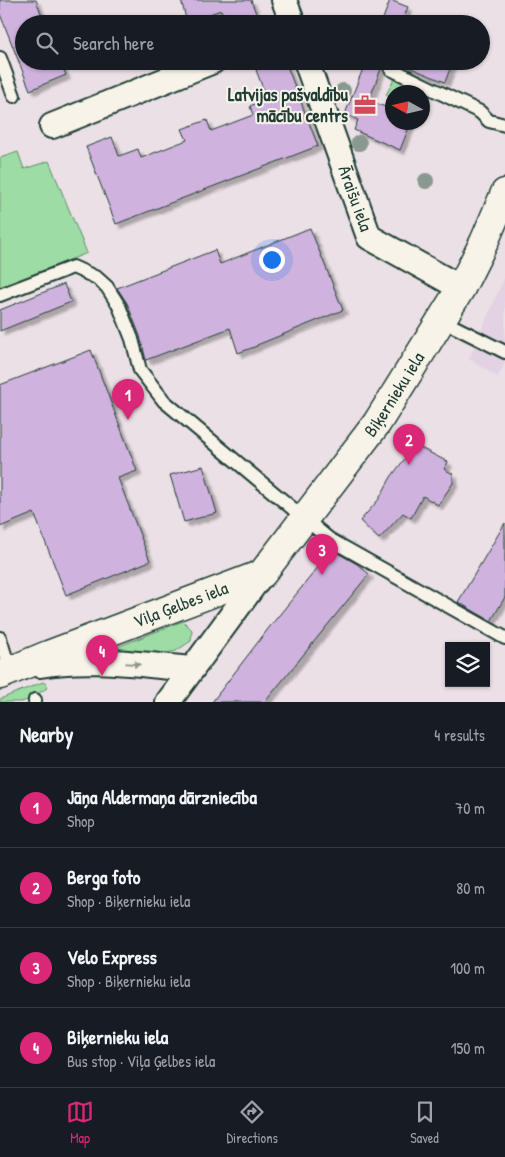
<!DOCTYPE html>
<meta charset="utf-8">
<style>
:root{--surface:#171b24;--page:#20242c;--text:#f1f3f6;--muted:#9ea1a6;--line:#363941;--accent:#db2777}
body{margin:0;font-family:"Patrick Hand",sans-serif;background:var(--page);color:var(--text)}
.controls{position:absolute;right:15px;bottom:15px;display:grid;overflow:hidden;border-radius:0px;box-shadow:0 1px 4px #0004}
.controls button{width:45px;height:45px;display:grid;place-items:center;padding:0;border:0;border-bottom:1px solid var(--line);background:var(--surface);color:var(--text);font:25px sans-serif}
.compass{position:absolute;left:385px;top:85px;width:45px;height:45px;border-radius:50%;background:var(--surface);box-shadow:0 1px 4px #0004;rotate:278deg}
.you{position:absolute;left:271px;top:259px;width:18px;height:18px;margin:-12px;border:4px solid #fff;border-radius:50%;background:#1a73e8;box-shadow:0 0 0 8px #1a73e833}
.badge{display:grid;place-items:center;width:32px;height:32px;border-radius:50%;background:var(--accent);color:#fff;font-size:16px;font-weight:700}
.pin{position:absolute;translate:-50% -41px;filter:drop-shadow(0 1px 2px #0008)}
.pin::after{content:'';position:absolute;top:26px;width:18px;height:15px;background:inherit;clip-path:polygon(0 0,100% 0,50% 100%)}
.list{margin:0;padding:0;list-style:none}
h2{display:flex;justify-content:space-between;align-items:center;height:65px;margin:0;padding:0 20px;font-size:21px}
h2 small{font-size:16px;font-weight:400;color:var(--muted)}
.list li{display:grid;grid-template-columns:32px 1fr auto;gap:15px;align-items:center;box-sizing:border-box;height:80px;padding:0 20px;border-top:1px solid var(--line)}
.list b{display:block;font-size:19px;white-space:nowrap}
.list p{margin:0;font-size:16px;white-space:nowrap;color:var(--muted)}
.list em{font-size:16px;font-style:normal;color:var(--muted)}
.icon{flex:none;width:28px;height:28px;fill:none;stroke:currentColor;stroke-width:2;stroke-linecap:round;stroke-linejoin:round}
.map{position:relative;flex:none;width:505px;height:702px;overflow:hidden}
.search{position:absolute;background:var(--surface);box-shadow:0 1px 4px #0004;left:15px;right:15px;top:15px;height:55px;display:flex;align-items:center;gap:12px;box-sizing:border-box;padding:0 18px;border-radius:28px;color:var(--muted);font-size:19px}
.sheet{height:385px;background:var(--surface)}
nav{display:flex;justify-content:space-around;align-items:center;box-sizing:border-box;height:70px;border-top:1px solid var(--line);background:var(--surface);font-size:14px;color:var(--muted)}
nav a{display:grid;justify-items:center;gap:2px}
nav .on{color:var(--accent)}
.map>svg:first-child{display:block}
</style>
<div class="map">
<svg width="505" height="702" viewBox="0 0 505 702">
<defs>
<filter id="shadow"><feDropShadow dx="4.5" dy="4.5" stdDeviation="1" flood-color="#0004"/></filter>
</defs>
<rect width="100%" height="100%" fill="#ebe0e5"/>
<filter id="ink" filterUnits="userSpaceOnUse"><feTurbulence type="fractalNoise" baseFrequency=".02" numOctaves="2"/><feDisplacementMap in="SourceGraphic" scale="10" xChannelSelector="R" yChannelSelector="G"/><feConvolveMatrix kernelMatrix="1 2 1 2 8 2 1 2 1" color-interpolation-filters="sRGB"/></filter>
<g filter="url(#ink)">
<!-- built -->
<path fill="#e3d2e3" d="M 505,276 L 505,363 L 498,377 L 469,359 Z"/>
<!-- green -->
<path fill="#9ddca4" stroke="#5e8c6c" d="M 395,77 L 413,85 L 410,92 L 392,92 L 392,98 L 386,95 Z
M 18,152 L 24,169 L 49,161 L 87,253 L 0,288 L 0,158 Z
M 183,621 L 192,630 L 191,641 L 176,651 L 161,654 L 113,652 L 112,649 Z
M 43,682 L 46,684 L 47,688 C 39,693 31,700 21,702 C 15,702 7,702 0,702 L 0,699 Z"/>
<!-- building -->
<path fill="#d0b2df" stroke="#1f3d34" filter="url(#shadow)" d="M 0,0 L 36,0 L 45,24 L 24,24 L 24,61 L 60,61 L 66,75 L 30,90 L 0,14 Z
M 181,0 L 251,0 L 260,24 L 226,24 L 221,10 L 187,22 Z
M 390,0 L 408,7 L 401,24 L 381,24 Z
M 277,61 L 285,61 L 318,146 L 116,224 L 86,147 L 112,137 L 119,156 L 138,149 L 141,158 L 187,140 L 182,129 L 207,120 L 211,131 L 253,115 L 250,106 L 267,99 L 256,70 Z
M 366,61 L 384,61 L 369,100 L 392,110 L 392,122 L 411,122 L 400,150 L 354,130 L 358,120 L 345,114 Z
M 394,61 L 453,61 L 445,82 Z
M 310,228 L 343,310 L 257,345 L 257,346 L 238,353 L 230,328 L 146,360 L 140,336 L 127,303 L 117,288 L 215,250 L 220,264 Z
M 64,284 L 71,302 L 0,331 L 0,310 Z
M 91,350 L 137,471 L 118,478 L 150,561 L 66,595 L 34,513 L 0,527 L 0,385 Z
M 415,445 L 448,462 L 444,469 L 453,474 L 453,483 L 438,505 L 423,496 L 411,518 L 403,513 L 379,539 L 360,521 L 379,499 L 391,477 Z
M 203,466 L 217,513 L 184,522 L 170,475 Z
M 505,523 L 505,597 L 491,621 L 458,602 Z
M 332,550 L 357,564 L 369,574 L 265,702 L 212,702 L 268,629 Z"/>
<g fill="none" stroke-linecap="round" stroke-linejoin="round">
<!-- lane casing -->
<g stroke="#1f3d34" stroke-width="16">
<path id="lane" d="M 0,58 L 14,96
M 391,69 L 480,112 L 489,121 L 505,125
M 0,295 L 73,267 L 97,278 L 107,287 L 119,306 L 132,339 L 140,370 L 164,401 L 329,539 L 505,638
M 441,320 L 505,352
M 0,638 L 10,671
M 35,700 L 35,702"/>
</g>
<!-- street casing -->
<g stroke="#1f3d34" stroke-width="28">
<g id="street">
<path d="M 284,0 L 293,24"/>
<path id="s1" d="M 306,61 L 369,237 L 461,288"/>
<path d="M 52,126 L 213,61"/>
<path d="M 40,665 C 90,656 142,665 192,669"/>
<path d="M 168,702 L 262,574"/>
</g>
</g>
<!-- secondary casing -->
<g stroke="#1f3d34" stroke-width="31">
<g id="secondary">
<path id="s2" d="M 0,675 L 48,655 L 262,574 L 377,423 L 461,288 L 484,242 L 505,193"/>
</g>
</g>
<!-- lane -->
<use href="#lane" stroke="#f7f3e8" stroke-width="12"/>
<!-- street -->
<use href="#street" stroke="#f7f3e8" stroke-width="24"/>
<!-- secondary -->
<use href="#secondary" stroke="#f7f3e8" stroke-width="28"/>
</g>
<!-- trees -->
<g fill="#899890">
<circle cx="343" cy="91" r="8"/>
<circle cx="359" cy="143" r="8"/>
<circle cx="426" cy="181" r="8"/>
</g>
<!-- one-way arrows -->
<defs><path id="oneway-solid" d="M-6-.8H1V-3.2L6.5 0L1 3.2V.8H-6Z" transform="scale(1.25)"/></defs>
<use fill="#8b988e" href="#oneway-solid" transform="translate(133 664) rotate(5)"/>
</g>
<!-- icons -->
<defs>
<g id="office-bare" transform="scale(1.725)"><path d="M-6-3h4V-5.5h4V-3h4V5H-6ZM-1-4.5V-3h2v-1.5ZM-6 0V1H6V0Z" fill="#d1495b" stroke="#f7f3e8" stroke-width="2.5" paint-order="stroke"/></g>
</defs>
<g fill-rule="evenodd">
<use href="#office-bare" x="365" y="105"/>
</g>
<g text-anchor="middle" stroke-width="4" stroke-linejoin="round" paint-order="stroke">
<!-- poi labels -->
<g font-size="18" font-weight="bold" fill="#1f3d34" stroke="#f7f3e8" text-anchor="end">
<text x="348" y="101">Latvijas pašvaldību<tspan x="348" dy="21">mācību centrs</tspan></text>
</g>
<!-- street labels -->
<g font-size="18" fill="#1f3d34" stroke="#f7f3e8">
<text dy="6" stroke="none"><textPath href="#s1" startOffset="146">Āraišu iela</textPath></text>
<text dy="6" stroke="none"><textPath href="#s2" startOffset="504">Biķernieku iela</textPath></text>
<text dy="6" stroke="none"><textPath href="#s2" startOffset="194">Viļa Ģelbes iela</textPath></text>
</g>
</g>
</svg>
<div class="controls">
<button><svg class="icon" aria-label="layers" viewBox="0 0 24 24"><path d="M12 4l9 5-9 5-9-5zM3 14l9 5 9-5"/></svg></button>
</div>
<svg class="compass" viewBox="-18 -18 36 36"><path d="M0-13l5 13h-10z" fill="#e53935"/><path d="M0 13l5-13h-10z" fill="#9ea1a6"/></svg>
<div class="you"></div>
<div class="pin badge" style="left:128px;top:420px">1</div>
<div class="pin badge" style="left:409px;top:465px">2</div>
<div class="pin badge" style="left:322px;top:575px">3</div>
<div class="pin badge" style="left:102px;top:676px">4</div>
<div class="search"><svg class="icon" aria-label="search" viewBox="0 0 24 24"><circle cx="10" cy="10" r="6"/><path d="M15 15l6 6"/></svg>Search here</div>
</div>
<section class="sheet">
<h2>Nearby<small>4 results</small></h2>
<ul class="list">
<li><span class="badge">1</span><div><b>Jāņa Aldermaņa dārzniecība</b><p>Shop</p></div><em>70 m</em></li>
<li><span class="badge">2</span><div><b>Berga foto</b><p>Shop · Biķernieku iela</p></div><em>80 m</em></li>
<li><span class="badge">3</span><div><b>Velo Express</b><p>Shop · Biķernieku iela</p></div><em>100 m</em></li>
<li><span class="badge">4</span><div><b>Biķernieku iela</b><p>Bus stop · Viļa Ģelbes iela</p></div><em>150 m</em></li>
</ul>
</section>
<nav>
<a class="on"><svg class="icon" aria-label="map" viewBox="0 0 24 24"><path d="M3 6l6-2 6 2 6-2v14l-6 2-6-2-6 2zM9 4v14M15 6v14"/></svg>Map</a>
<a><svg class="icon" aria-label="directions" viewBox="0 0 24 24"><path d="M12 3l9 9-9 9-9-9zM9 14v-3h6M13 9l2 2-2 2"/></svg>Directions</a>
<a><svg class="icon" aria-label="saved" viewBox="0 0 24 24"><path d="M7 4h10v16l-5-4-5 4z"/></svg>Saved</a>
</nav>
